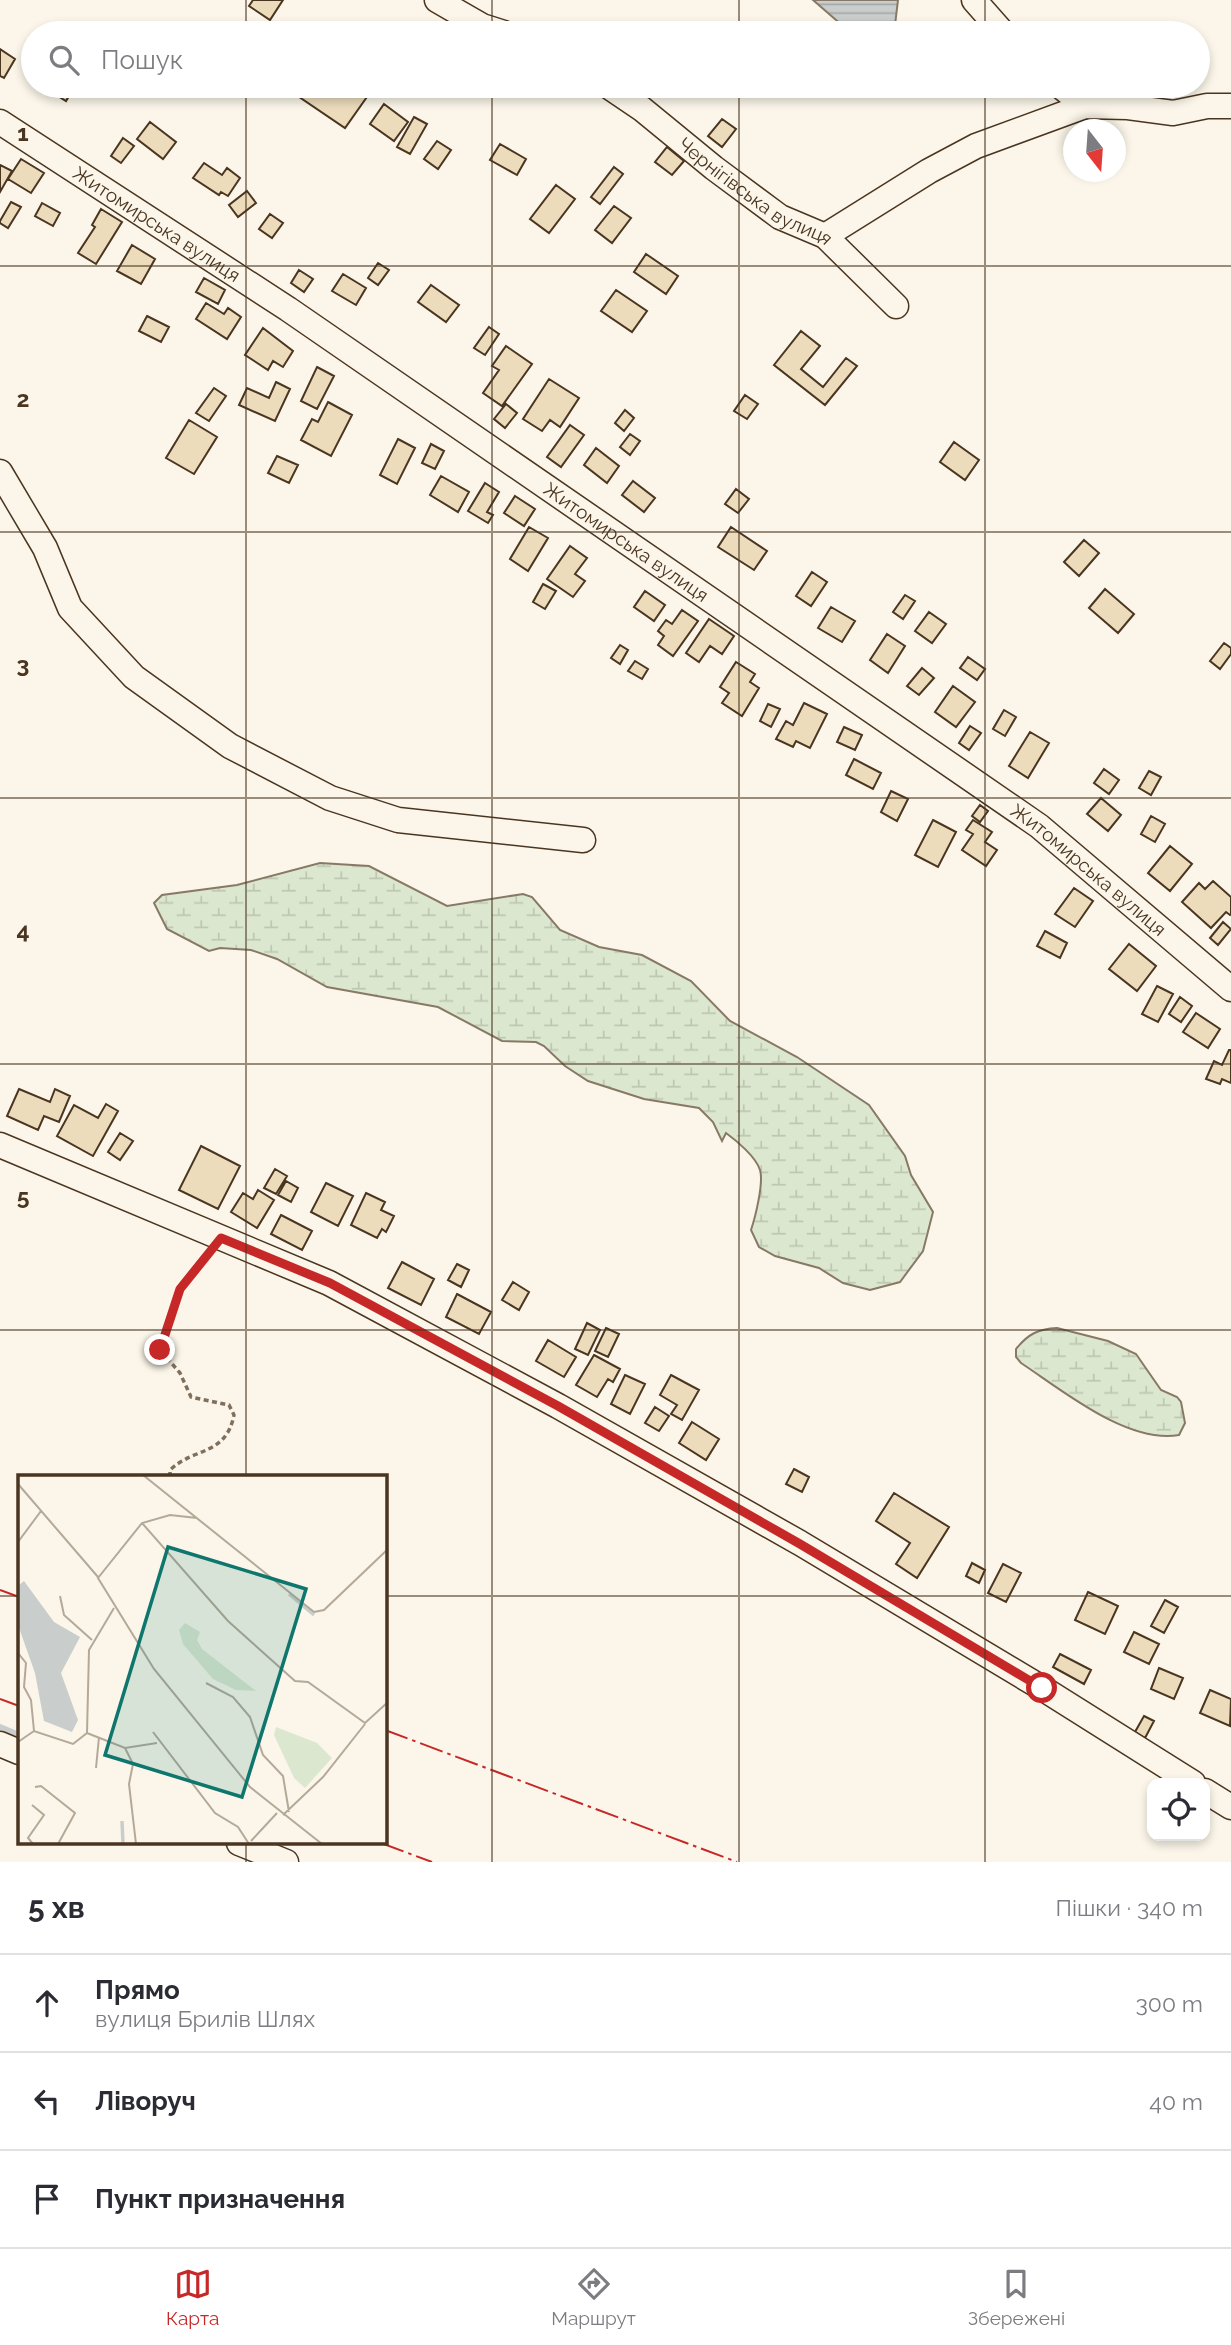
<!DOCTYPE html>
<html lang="uk">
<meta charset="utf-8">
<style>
:root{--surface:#fff;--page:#f7f7f7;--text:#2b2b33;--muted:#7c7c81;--line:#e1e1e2;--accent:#c62828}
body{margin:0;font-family:Raleway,sans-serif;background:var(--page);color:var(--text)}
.controls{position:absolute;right:21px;bottom:21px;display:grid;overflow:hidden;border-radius:14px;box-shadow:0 4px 10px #0003}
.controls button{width:63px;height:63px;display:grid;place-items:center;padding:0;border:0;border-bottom:2px solid var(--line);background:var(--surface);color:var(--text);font:35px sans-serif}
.compass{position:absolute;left:1063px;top:119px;width:63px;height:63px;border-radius:50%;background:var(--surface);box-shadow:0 4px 10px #0003;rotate:163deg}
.stop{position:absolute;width:21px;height:21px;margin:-16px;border:5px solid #c62828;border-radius:50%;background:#fff}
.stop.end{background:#c62828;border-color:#fff;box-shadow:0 2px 7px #0008}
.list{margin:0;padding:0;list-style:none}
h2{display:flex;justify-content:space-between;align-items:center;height:91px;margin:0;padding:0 28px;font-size:30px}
h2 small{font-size:23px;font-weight:400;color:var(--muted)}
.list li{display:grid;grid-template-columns:46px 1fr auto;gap:21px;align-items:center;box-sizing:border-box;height:98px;padding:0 28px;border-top:2px solid var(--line)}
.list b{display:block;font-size:26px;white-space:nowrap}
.list p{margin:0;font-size:23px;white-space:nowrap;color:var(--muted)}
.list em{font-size:23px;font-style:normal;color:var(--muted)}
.icon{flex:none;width:38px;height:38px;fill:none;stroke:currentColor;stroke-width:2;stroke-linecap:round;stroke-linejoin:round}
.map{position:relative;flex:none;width:1231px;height:1862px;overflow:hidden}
.search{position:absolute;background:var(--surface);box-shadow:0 4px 10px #0003;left:21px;right:21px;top:21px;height:77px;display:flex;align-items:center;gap:18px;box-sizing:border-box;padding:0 24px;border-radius:38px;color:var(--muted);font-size:26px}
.sheet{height:385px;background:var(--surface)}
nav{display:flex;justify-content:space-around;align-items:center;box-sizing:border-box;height:98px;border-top:2px solid var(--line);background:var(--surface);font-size:19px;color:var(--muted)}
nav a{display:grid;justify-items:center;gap:4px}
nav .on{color:var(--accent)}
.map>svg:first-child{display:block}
</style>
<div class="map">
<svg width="1231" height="1862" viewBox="0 0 1231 1862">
<defs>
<pattern id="wetland-marsh" width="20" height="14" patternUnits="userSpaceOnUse" patternTransform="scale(1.75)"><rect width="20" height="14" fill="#dce7d0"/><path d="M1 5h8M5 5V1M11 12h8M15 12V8" fill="none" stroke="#bec7b2"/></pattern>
<pattern id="water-rules" width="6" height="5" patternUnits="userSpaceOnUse" patternTransform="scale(1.75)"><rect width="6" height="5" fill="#c9cecd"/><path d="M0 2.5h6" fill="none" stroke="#a5a8a6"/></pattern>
</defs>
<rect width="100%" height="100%" fill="#fbf6e9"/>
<!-- wetland -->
<path fill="url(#wetland-marsh)" stroke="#887966" stroke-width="2" d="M 320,863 L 369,866 L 447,906 L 523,894 L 532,897 L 560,930 L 599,947 L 642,955 L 691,981 L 730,1021 L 797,1057 L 869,1105 L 905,1156 L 911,1175 L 933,1212 L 923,1251 L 900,1282 L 870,1290 L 843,1283 L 819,1268 L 775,1256 L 759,1247 L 751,1230 C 755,1218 764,1183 760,1170 C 756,1157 737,1141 726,1133 L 722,1141 L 713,1122 L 699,1108 L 644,1099 L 588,1081 L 565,1066 L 544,1046 L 536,1042 L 502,1041 L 438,1007 L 327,987 L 277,959 L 251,950 L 220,948 L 209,951 L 167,929 L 154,903 L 162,895 L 237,885 Z
M 1057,1328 L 1108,1341 L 1136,1354 L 1161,1390 L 1177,1397 L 1181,1402 L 1185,1423 L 1179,1435 C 1127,1444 1062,1390 1021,1363 L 1016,1357 L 1016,1349 C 1028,1334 1038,1329 1057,1328 Z"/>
<!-- water -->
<path fill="url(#water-rules)" stroke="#887966" stroke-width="2" d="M 813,0 L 898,0 L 895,25 L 885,33 L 851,33 Z"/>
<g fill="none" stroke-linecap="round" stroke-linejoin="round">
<!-- stream -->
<path stroke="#c9cecd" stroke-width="6" d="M 0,1727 L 19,1735"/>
</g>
<!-- building -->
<path fill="#ecdcbc" stroke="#4a3520" stroke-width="2" d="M 253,0 L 283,0 L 270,20 L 249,6 Z
M 0,49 L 15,59 L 4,78 L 0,76 Z
M 42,86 L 75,86 L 66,101 Z
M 283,86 L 326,86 L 342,96 L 349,86 L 357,86 L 369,94 L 345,128 Z
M 384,104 L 408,122 L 394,141 L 370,124 Z
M 414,117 L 427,124 L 410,154 L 397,147 Z
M 722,119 L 736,129 L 722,147 L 708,136 Z
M 150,122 L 176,142 L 163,159 L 137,139 Z
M 123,138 L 134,146 L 121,163 L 111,156 Z
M 437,141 L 451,150 L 438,169 L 424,159 Z
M 500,144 L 526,159 L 517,175 L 490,160 Z
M 667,147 L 684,161 L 672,175 L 655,162 Z
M 21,159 L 44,173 L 31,193 L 8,179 Z
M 204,163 L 222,175 L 227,168 L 240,178 L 228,196 L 221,192 L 219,195 L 193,178 Z
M 0,165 L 12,171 L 0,192 Z
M 614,167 L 623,174 L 600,204 L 591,197 Z
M 556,185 L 575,199 L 549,233 L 530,219 Z
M 247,191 L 256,203 L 238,217 L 229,205 Z
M 11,202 L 21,207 L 8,228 L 0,223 L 0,221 Z
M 42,203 L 60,213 L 53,226 L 35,216 Z
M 614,206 L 631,218 L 612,243 L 595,230 Z
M 101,209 L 122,222 L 96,264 L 78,253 L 95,227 L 92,225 Z
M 270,214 L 283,223 L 272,238 L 259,229 Z
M 132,245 L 155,259 L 141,284 L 117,271 Z
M 646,254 L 678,276 L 666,294 L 634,272 Z
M 378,263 L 389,270 L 378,285 L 368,278 Z
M 299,270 L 313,279 L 304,292 L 291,283 Z
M 343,274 L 366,288 L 356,305 L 332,291 Z
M 204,278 L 225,290 L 218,304 L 196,292 Z
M 431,285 L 459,305 L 446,322 L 418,302 Z
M 616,290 L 647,311 L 632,332 L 601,311 Z
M 206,303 L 224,314 L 228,308 L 241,317 L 227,339 L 196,319 Z
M 147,316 L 169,327 L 161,342 L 139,331 Z
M 489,327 L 499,334 L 485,355 L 474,348 Z
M 263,328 L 293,351 L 283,367 L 273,361 L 268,370 L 245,355 Z
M 801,331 L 820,346 L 801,369 L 823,387 L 846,358 L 857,366 L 825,405 L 774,365 Z
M 506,346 L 532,364 L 502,406 L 483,393 L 499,370 L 492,366 Z
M 317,367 L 334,376 L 317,409 L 301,401 Z
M 549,379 L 579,398 L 560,427 L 550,420 L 542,431 L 523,419 Z
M 276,382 L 290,389 L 275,421 L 239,405 L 247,388 L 269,398 Z
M 214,388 L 226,396 L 209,421 L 196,413 Z
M 745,395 L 758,404 L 747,419 L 734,411 Z
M 328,402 L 352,415 L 331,456 L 301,440 L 312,419 L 318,422 Z
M 506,404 L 517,413 L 505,428 L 494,419 Z
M 625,410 L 634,418 L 624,431 L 615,423 Z
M 189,420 L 217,437 L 194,474 L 166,458 Z
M 570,425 L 584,435 L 561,467 L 547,457 Z
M 630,434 L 640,441 L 630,455 L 620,447 Z
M 398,439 L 415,448 L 397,484 L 380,475 Z
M 954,442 L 979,460 L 965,480 L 940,462 Z
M 431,444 L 444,451 L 435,469 L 422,463 Z
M 596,448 L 619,466 L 607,483 L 584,465 Z
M 277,456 L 298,465 L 289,483 L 268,473 Z
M 441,476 L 469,492 L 458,512 L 430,495 Z
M 633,481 L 655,498 L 644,512 L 622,495 Z
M 485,483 L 499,492 L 487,512 L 493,515 L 488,523 L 468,511 Z
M 736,489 L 749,499 L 738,513 L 725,504 Z
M 515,496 L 535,509 L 524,526 L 504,513 Z
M 529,527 L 548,538 L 528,571 L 510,559 Z
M 731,527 L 767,551 L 754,570 L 718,547 Z
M 1084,540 L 1099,553 L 1079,576 L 1064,562 Z
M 570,546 L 587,558 L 575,574 L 585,581 L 573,597 L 547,579 Z
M 812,572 L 827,582 L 811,606 L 796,596 Z
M 543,584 L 556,591 L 545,609 L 533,602 Z
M 1105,589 L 1134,614 L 1118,633 L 1089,608 Z
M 645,591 L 665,605 L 654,621 L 634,607 Z
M 905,595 L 915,601 L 903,619 L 893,612 Z
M 831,607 L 855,621 L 842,642 L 818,628 Z
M 682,610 L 698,621 L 673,656 L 658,645 L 664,636 L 658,631 L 666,620 L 672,624 Z
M 929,612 L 946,624 L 932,643 L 915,631 Z
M 709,619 L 734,636 L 722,654 L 710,646 L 699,662 L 686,653 Z
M 887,634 L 905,646 L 888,673 L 870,660 Z
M 1224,643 L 1231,648 L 1231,654 L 1220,669 L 1210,661 Z
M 620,645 L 628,650 L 620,664 L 611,658 Z
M 968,657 L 985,669 L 977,680 L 960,668 Z
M 635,661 L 648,669 L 642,679 L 628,671 Z
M 736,662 L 755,674 L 750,682 L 759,688 L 742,716 L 722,703 L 729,693 L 720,687 Z
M 922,668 L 934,678 L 919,695 L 907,686 Z
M 953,686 L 975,702 L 956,727 L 935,712 Z
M 804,703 L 827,714 L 810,748 L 796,741 L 793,747 L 776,739 L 786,721 L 793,725 Z
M 768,704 L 780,709 L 771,727 L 760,721 Z
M 1004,710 L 1016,717 L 1005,736 L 993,729 Z
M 970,726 L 981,733 L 969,750 L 959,743 Z
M 844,727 L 862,735 L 855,750 L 837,742 Z
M 1030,732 L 1049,743 L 1028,778 L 1009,766 Z
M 854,759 L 881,773 L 873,789 L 846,775 Z
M 1104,769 L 1119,780 L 1109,794 L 1094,783 Z
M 1149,771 L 1161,777 L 1151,795 L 1139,788 Z
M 891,791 L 908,799 L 897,821 L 881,812 Z
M 1101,798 L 1121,815 L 1108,831 L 1087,814 Z
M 980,805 L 988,811 L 980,822 L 972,816 Z
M 1151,816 L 1165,824 L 1155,842 L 1141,834 Z
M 933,820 L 956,832 L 938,867 L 915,855 Z
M 973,820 L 992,832 L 985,842 L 997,850 L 986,866 L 962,850 L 973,834 L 966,830 Z
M 1170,846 L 1192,864 L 1170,891 L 1148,873 Z
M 1213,881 L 1231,897 L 1231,914 L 1230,915 L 1226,912 L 1211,928 L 1182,902 L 1199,883 L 1205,889 Z
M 1074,888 L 1093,901 L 1075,927 L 1055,914 Z
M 1223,922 L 1231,929 L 1218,945 L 1210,938 Z
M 1045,931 L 1067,943 L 1060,958 L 1037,946 Z
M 1129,944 L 1156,966 L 1137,991 L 1109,969 Z
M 1157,986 L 1173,994 L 1158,1022 L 1142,1014 Z
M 1180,997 L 1192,1006 L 1181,1022 L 1169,1014 Z
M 1196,1013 L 1220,1029 L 1208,1048 L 1183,1032 Z
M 1229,1050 L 1231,1050 L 1231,1083 L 1222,1079 L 1220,1084 L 1206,1079 L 1214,1061 L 1222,1065 Z
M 19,1089 L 50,1102 L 55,1089 L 70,1096 L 59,1122 L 44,1116 L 38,1130 L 7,1116 Z
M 106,1104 L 118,1111 L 93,1156 L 57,1136 L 74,1105 L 98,1118 Z
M 120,1133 L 133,1141 L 120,1160 L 108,1152 Z
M 201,1146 L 240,1166 L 218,1209 L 179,1190 Z
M 275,1169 L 287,1176 L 276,1194 L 264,1188 Z
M 286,1181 L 298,1188 L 291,1202 L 278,1195 Z
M 326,1183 L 353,1196 L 338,1226 L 311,1212 Z
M 258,1190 L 274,1200 L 257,1228 L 231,1212 L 243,1193 L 253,1199 Z
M 366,1193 L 385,1202 L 381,1210 L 394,1216 L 386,1232 L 382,1229 L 377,1238 L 351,1225 Z
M 281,1215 L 312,1231 L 302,1250 L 271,1234 Z
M 402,1262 L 434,1279 L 421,1305 L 388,1288 Z
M 457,1264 L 469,1270 L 461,1287 L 448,1280 Z
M 513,1282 L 529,1292 L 519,1310 L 502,1300 Z
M 457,1294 L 491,1312 L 479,1334 L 446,1317 Z
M 587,1323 L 600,1330 L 588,1355 L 575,1349 Z
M 606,1328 L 619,1334 L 608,1357 L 595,1351 Z
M 548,1340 L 576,1357 L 564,1377 L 536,1361 Z
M 594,1355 L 620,1369 L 613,1382 L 608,1379 L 597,1397 L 576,1385 Z
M 625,1375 L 645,1384 L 630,1414 L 611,1404 Z
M 671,1375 L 699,1390 L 682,1420 L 671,1414 L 677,1405 L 660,1395 Z
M 655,1407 L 669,1416 L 659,1431 L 645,1423 Z
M 692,1422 L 719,1439 L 706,1460 L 679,1443 Z
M 794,1469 L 809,1477 L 802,1492 L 786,1484 Z
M 894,1493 L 949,1527 L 917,1578 L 896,1564 L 910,1543 L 876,1521 Z
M 972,1563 L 985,1570 L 979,1583 L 966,1576 Z
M 1003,1564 L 1021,1573 L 1006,1602 L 988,1593 Z
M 1088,1592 L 1118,1606 L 1105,1634 L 1075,1620 Z
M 1165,1600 L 1178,1607 L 1164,1633 L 1151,1626 Z
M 1134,1632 L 1159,1644 L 1149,1664 L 1124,1652 Z
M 1060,1654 L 1091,1670 L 1084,1684 L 1053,1667 Z
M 1159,1668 L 1183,1678 L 1174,1699 L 1151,1689 Z
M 1210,1690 L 1231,1699 L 1230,1726 L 1200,1713 Z
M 1144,1716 L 1154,1721 L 1145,1738 L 1135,1732 Z"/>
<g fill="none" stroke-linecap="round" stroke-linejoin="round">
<!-- minor casing -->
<g stroke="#4a3520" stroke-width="27">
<g id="minor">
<path d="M 437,0 L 482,26 L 504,33"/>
<path d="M 974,0 L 1003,33"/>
<path id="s1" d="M 608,86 L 642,109 L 714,168 L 780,217 L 825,236 L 896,306"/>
<path d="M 1060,86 L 1085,106"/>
<path id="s2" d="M 0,122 L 288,309 L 1039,826 L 1231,989"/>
<path d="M 825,236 L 929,171 L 976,146 L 1085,106 L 1128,107 L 1173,113 L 1207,106 L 1231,106"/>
<path d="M 0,472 L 45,548 L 70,608 L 134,677 L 230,746 L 330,798 L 398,820 L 583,840"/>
<path d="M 0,1145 L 329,1283 L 558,1406 L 800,1543 L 1042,1688 L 1193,1783"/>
<path d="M 0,1744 L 19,1752"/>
<path d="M 1205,1791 L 1231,1807"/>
<path d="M 239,1843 L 286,1862"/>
</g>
</g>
<!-- path -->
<path stroke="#7f6f5c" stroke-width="3.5" stroke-dasharray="5 3.5" stroke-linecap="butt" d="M 170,1477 L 170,1470 C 194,1447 226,1456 234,1415 L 229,1405 L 191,1397 L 180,1373 L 160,1350 L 180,1289 L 206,1255"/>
<!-- minor -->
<use href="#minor" stroke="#fbf6e9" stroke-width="24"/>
<!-- power -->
<path stroke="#c62828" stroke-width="2" stroke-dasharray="24 5 3.5 5" stroke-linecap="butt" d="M 0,1590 L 19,1597
M 0,1699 L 19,1706
M 385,1730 L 737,1862
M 381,1843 L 432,1862"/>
</g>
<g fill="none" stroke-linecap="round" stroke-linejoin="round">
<!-- route -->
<path stroke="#c62828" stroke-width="9" d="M 160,1350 L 180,1289 L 221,1238 L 330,1283 L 558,1406 L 800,1544 L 1042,1688"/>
</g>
<!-- grid -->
<path fill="none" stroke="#4a3520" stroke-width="2" stroke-opacity="0.55" d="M 246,0 L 246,33M 492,0 L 492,33M 739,0 L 739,33M 985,0 L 985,33M 246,86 L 246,1477M 492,86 L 492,1862M 739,86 L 739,1862M 985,86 L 985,1862M 0,266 L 1231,266M 0,532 L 1231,532M 0,798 L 1231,798M 0,1064 L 1231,1064M 0,1330 L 1231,1330M 0,1596 L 19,1596M 385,1596 L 1231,1596M 246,1843 L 246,1862"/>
<g text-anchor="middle" stroke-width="5" stroke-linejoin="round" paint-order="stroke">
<!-- street labels -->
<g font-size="19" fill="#4a3520" stroke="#fbf6e9">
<text dy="7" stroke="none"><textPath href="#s1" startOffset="182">Чернігівська вулиця</textPath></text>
<text dy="7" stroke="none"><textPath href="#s2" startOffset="187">Житомирська вулиця</textPath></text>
<text dy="7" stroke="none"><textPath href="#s2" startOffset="754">Житомирська вулиця</textPath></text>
<text dy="7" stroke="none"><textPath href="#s2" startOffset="1321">Житомирська вулиця</textPath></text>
</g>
</g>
<!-- overview -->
<g transform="translate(18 1475)">
<rect width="369" height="369" fill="#fbf6e9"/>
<path d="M 167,148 L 182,157 L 179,165 L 184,174 L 238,216 L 218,215 L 195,204 L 165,169 L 161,155 ZM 258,252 L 299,268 L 314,283 L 287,313 L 276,303 L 256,260 Z" fill="#dce7d0"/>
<path d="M 6,106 L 36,147 L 62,162 L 43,198 L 60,245 L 54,257 L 26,246 L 17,198 L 0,150 L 0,111 Z" fill="#c9cecd"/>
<path fill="none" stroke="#c9cecd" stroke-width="3.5" d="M 271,119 L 296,140M 104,346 L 105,369"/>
<path fill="none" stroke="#b4a999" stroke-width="2" d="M 125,0 L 296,137 L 306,135 L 370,74M 0,9 L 80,102M 179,43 L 152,40 L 124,48 L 80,103 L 136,194 L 232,312 L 304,369M 124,48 L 210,146 L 277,206 L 290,207 L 347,248 L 370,227M 0,67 L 23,36M 42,121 L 46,140 L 74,165M 0,178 L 8,188 L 6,212 L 13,225 L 16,256M 188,208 L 215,222 L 232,242 L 245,280 L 265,301 L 271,337M 135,257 L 197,338 L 220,352 L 231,369M 69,258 L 107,273 L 139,268M 0,267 L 16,256 L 55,269 L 69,258 L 71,175 L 96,133M 107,273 L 115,289 L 111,309 L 118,369M 78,293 L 81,262M 17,312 L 23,311 L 57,338 L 40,369M 14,330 L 26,340 L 10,363 L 15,369M 265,340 L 305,302 L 347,249M 233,366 L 259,338"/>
<path fill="#0f766e" fill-opacity="0.15" stroke="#0f766e" stroke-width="3.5" d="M 150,72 L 288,114 L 224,322 L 87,280 Z"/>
<rect width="369" height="369" fill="none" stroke="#4a3520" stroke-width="3.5"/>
</g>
<g font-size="23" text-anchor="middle" font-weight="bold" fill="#4a3520" stroke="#fbf6e9" stroke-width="5" stroke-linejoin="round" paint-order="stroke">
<text x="23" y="141">1</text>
<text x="23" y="407">2</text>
<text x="23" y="673">3</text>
<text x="23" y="939">4</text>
<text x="23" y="1205">5</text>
</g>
</svg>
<div class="controls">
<button><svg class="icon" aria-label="locate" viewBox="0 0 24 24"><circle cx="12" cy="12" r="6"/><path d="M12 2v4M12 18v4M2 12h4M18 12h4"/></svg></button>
</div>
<svg class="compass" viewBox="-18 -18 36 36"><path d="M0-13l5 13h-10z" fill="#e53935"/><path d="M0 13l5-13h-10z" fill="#7c7c81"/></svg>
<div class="stop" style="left:1042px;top:1688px"></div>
<div class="stop end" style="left:160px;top:1350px"></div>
<div class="search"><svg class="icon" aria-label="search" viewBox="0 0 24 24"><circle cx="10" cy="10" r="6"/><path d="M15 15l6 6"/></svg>Пошук</div>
</div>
<section class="sheet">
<h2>5 хв<small>Пішки · 340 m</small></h2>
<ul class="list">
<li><svg class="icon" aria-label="ahead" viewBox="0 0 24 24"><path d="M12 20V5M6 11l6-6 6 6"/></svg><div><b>Прямо</b><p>вулиця Брилів Шлях</p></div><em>300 m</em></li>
<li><svg class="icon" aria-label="left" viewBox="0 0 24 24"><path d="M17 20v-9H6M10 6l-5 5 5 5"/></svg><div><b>Ліворуч</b></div><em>40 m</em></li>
<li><svg class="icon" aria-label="arrive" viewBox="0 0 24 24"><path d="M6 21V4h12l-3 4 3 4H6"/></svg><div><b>Пункт призначення</b></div></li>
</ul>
</section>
<nav>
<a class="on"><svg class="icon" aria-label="map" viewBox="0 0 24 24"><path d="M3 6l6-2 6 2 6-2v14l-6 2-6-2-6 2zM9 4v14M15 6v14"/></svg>Карта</a>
<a><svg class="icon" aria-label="directions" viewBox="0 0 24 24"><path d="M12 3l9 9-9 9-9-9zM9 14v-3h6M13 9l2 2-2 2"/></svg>Маршрут</a>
<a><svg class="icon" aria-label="saved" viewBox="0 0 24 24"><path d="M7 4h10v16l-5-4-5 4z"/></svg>Збережені</a>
</nav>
